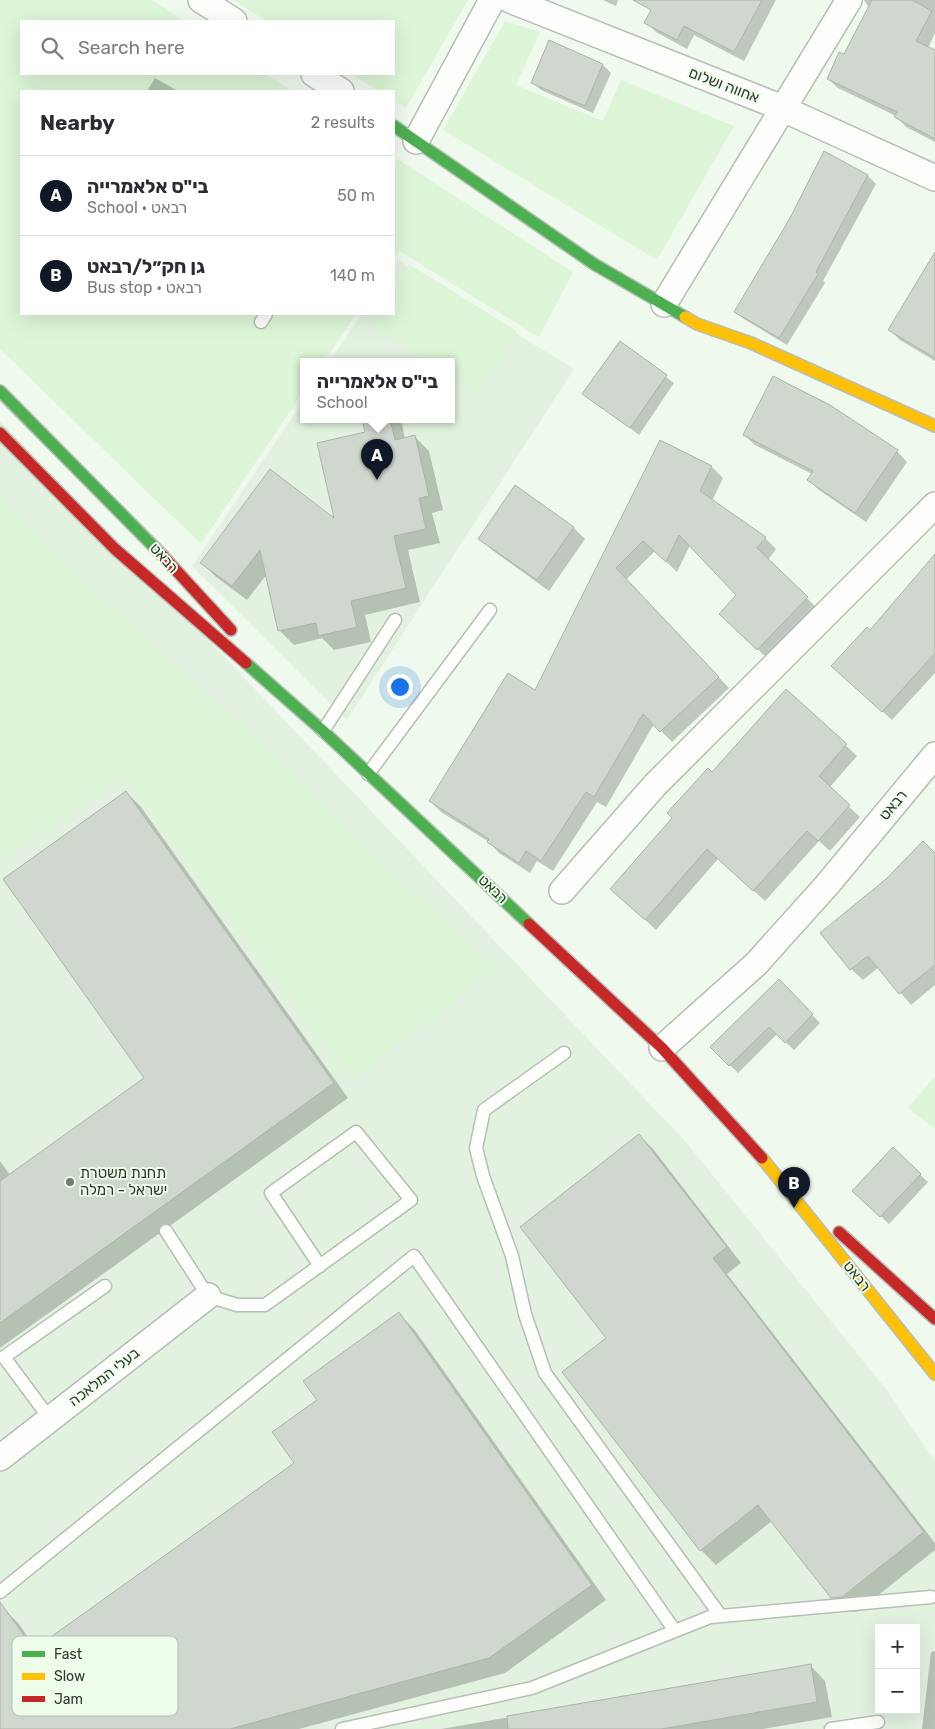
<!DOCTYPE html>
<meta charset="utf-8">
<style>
:root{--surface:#fff;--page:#f2f2f3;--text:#2b2b33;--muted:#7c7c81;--line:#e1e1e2;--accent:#111827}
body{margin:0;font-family:Rubik,Heebo,sans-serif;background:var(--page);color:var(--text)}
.controls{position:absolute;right:15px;bottom:15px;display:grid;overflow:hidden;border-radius:0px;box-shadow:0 5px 20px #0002}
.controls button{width:45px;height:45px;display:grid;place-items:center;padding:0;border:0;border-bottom:1px solid var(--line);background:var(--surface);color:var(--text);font:25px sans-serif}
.you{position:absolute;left:399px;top:686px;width:18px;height:18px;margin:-12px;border:4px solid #fff;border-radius:50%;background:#1a73e8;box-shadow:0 0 0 8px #1a73e833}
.badge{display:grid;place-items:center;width:32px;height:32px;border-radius:50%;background:var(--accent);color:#fff;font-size:16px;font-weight:700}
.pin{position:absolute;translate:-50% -41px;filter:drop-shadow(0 1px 2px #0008)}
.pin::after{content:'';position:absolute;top:26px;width:18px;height:15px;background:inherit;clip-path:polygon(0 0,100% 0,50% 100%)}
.popup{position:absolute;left:300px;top:358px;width:155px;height:65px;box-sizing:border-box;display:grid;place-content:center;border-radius:0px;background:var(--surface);filter:drop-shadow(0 1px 4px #0005);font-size:16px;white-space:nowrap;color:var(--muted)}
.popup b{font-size:19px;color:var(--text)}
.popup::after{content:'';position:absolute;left:50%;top:100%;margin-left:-10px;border:10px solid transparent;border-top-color:var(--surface)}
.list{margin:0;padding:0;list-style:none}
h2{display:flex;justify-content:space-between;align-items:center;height:65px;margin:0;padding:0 20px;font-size:21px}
h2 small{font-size:16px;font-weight:400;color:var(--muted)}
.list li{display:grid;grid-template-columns:32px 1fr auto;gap:15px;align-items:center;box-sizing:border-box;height:80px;padding:0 20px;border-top:1px solid var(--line)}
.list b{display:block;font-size:19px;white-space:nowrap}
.list p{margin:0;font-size:16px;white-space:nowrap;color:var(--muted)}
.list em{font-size:16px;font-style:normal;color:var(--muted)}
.icon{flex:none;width:28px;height:28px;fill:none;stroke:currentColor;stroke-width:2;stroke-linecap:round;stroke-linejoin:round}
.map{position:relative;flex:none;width:935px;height:1729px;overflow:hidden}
.search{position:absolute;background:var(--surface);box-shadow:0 5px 20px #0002;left:20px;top:20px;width:375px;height:55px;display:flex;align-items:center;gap:12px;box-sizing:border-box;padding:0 18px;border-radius:0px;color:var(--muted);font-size:19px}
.panel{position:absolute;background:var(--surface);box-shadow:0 5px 20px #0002;left:20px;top:90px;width:375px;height:225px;border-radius:0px}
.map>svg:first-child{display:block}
</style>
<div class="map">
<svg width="935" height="1729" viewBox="0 0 935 1729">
<rect width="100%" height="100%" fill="#f0f9ee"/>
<!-- built -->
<path fill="#e3f2e0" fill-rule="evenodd" d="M 398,260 L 574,369 L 347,720 L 192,566 L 303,401 L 303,419 L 451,419 L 451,361 L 330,361 L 362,314 L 394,314 L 394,266 Z
M 0,421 L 685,1141 L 886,1389 L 935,1461 L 935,1729 L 0,1729 ZM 879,1628 L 916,1628 L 916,1710 L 879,1710 Z"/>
<!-- green -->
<path fill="#ddf6d7" d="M 0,0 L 152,0 L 185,21 L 21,21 L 21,74 L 266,74 L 293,91 L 21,91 L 21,314 L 356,314 L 324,361 L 303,361 L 303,392 L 201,544 L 0,349 Z
M 233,0 L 468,0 L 406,108 L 394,101 L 394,91 L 379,91 L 351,74 L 394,74 L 394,21 L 267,21 Z
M 505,21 L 540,32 L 516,85 L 603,121 L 621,80 L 734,126 L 657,260 L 443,130 Z
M 394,157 L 573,272 L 539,337 L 399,251 L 394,259 Z
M 409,264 L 517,331 L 479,392 L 451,375 L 451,361 L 429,361 L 371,325 L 378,314 L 394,314 L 394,289 Z
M 0,498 L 496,968 L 352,1080 L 123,777 L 5,855 L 0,849 Z
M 935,1076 L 935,1129 L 908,1108 Z"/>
<!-- shadow -->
<path fill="#0003" d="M 603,0 L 618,0 L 616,6 Z
M 658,0 L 776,0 L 744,61 L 694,35 L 687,49 L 656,32 L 646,22 Z
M 864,0 L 935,0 L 935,33 L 928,48 L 935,52 L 935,142 L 906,127 L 896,116 L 838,88 L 828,79 L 845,56 L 869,8 Z
M 549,42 L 603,65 L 611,73 L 593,113 L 541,90 L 533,83 Z
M 155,78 L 178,91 L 147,91 Z
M 825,153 L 868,176 L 876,184 L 823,281 L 825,283 L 787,345 L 744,319 L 736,312 L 791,219 Z
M 935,263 L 935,361 L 900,340 L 890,330 Z
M 620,342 L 674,383 L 639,435 L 584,393 Z
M 363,419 L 401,419 L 405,439 L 414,436 L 429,451 L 443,510 L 432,513 L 440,543 L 408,550 L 420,602 L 365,615 L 371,642 L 334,650 L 322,638 L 294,645 L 279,630 L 267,574 L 247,600 L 216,577 L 202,563 L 336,521 L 366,433 Z
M 744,435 L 897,451 L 907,462 L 866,522 L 819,490 L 809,480 L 812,474 L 755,445 Z
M 661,442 L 712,467 L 723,478 L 712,501 L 765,538 L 776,549 L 768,560 L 818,609 L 769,660 L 721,614 L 738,595 L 690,545 L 677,572 L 655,551 L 626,580 L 729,688 L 672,742 L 654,724 L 606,807 L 597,802 L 553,871 L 537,861 L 530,873 L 499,853 L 489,842 L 441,812 L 430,801 L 535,692 Z
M 516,487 L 574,528 L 585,539 L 549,591 L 492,550 L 480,539 Z
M 935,567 L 935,673 L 892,720 L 842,675 Z
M 786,690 L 857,756 L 829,788 L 860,817 L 830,851 L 819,841 L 765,901 L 718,859 L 656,930 L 612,889 Z
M 126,792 L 141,807 L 348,1098 L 0,1348 L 0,1161 L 10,1175 L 146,1078 Z
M 935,854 L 935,985 L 911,1005 L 879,967 L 863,980 L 851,969 Z
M 779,981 L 820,1023 L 794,1050 L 777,1034 L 738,1073 L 712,1047 Z
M 639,1135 L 654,1150 L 741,1263 L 727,1274 L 935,1543 L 935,1550 L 857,1612 L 847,1612 L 832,1597 L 772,1521 L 716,1565 L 701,1550 L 564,1372 L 608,1338 Z
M 893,1149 L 928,1182 L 889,1224 L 854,1191 Z
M 399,1314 L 414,1329 L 606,1600 L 505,1673 L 299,1729 L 0,1729 L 0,1612 L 4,1609 L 19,1624 L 36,1649 L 296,1463 L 319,1401 Z
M 935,1651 L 935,1729 L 922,1729 L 931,1652 Z
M 810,1665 L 825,1681 L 832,1717 L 763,1729 L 441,1729 Z"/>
<!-- building -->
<path fill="#d0d7ce" stroke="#adb4ab" d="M 633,0 L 762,0 L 734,52 L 684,26 L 677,40 L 644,23 L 651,10 Z
M 872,0 L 912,0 L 932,11 L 916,41 L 935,50 L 935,139 L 894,117 L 897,112 L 827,79 L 839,52 L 844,54 Z
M 549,40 L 603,64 L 585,106 L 531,83 Z
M 824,151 L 868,175 L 816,272 L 818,274 L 779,338 L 734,312 L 790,218 Z
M 935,252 L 935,358 L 888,330 Z
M 620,341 L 667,375 L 630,428 L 582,394 Z
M 773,376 L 830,405 L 898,450 L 855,513 L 807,480 L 813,471 L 743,435 Z
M 362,419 L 390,419 L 395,440 L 415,435 L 429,496 L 419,498 L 426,529 L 394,536 L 406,588 L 351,601 L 357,627 L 318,636 L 316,623 L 278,631 L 260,550 L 232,586 L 200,563 L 270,469 L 334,518 L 317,443 L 365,432 Z
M 660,440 L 712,466 L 700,491 L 766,537 L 757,548 L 808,597 L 757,650 L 719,614 L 736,595 L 679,535 L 666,562 L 643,541 L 616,568 L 719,677 L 660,732 L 643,714 L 594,797 L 586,792 L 541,861 L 526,851 L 519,863 L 487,842 L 489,839 L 429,801 L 508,673 L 535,690 Z
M 515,485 L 574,527 L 537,580 L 478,539 Z
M 935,554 L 935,653 L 882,712 L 831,666 L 867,627 L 870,630 Z
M 786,689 L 847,744 L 819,776 L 850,805 L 818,841 L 807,831 L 753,891 L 707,849 L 645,920 L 610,889 L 672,818 L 667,813 L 708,768 L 712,772 Z
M 126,791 L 334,1083 L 0,1323 L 0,1181 L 144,1078 L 3,879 Z
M 923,841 L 935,853 L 935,965 L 899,994 L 868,956 L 850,970 L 820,933 L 886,879 Z
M 779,979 L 813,1014 L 785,1043 L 769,1027 L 729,1066 L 710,1047 Z
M 639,1134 L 727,1247 L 713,1258 L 924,1532 L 842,1597 L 831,1598 L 758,1505 L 700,1551 L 562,1372 L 606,1338 L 520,1227 Z
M 893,1147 L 921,1174 L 880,1217 L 852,1191 Z
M 399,1312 L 592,1585 L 489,1658 L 230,1729 L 0,1729 L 0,1602 L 34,1649 L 294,1463 L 272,1432 L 317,1400 L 303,1381 Z
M 811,1664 L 817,1702 L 661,1729 L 508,1729 L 507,1716 Z"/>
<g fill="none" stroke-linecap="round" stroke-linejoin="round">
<!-- lane casing -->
<g stroke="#b7beb6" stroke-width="15">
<path id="lane" d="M 261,322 L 266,314
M 323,731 L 395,620
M 368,774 L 490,610
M 564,1053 L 484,1110 L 476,1148 L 483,1176 L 512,1256 L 525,1314 L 545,1373 L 720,1615
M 166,1231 L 208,1296 L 237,1305 L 265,1305 L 411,1200 L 356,1132 L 271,1193 L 320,1266
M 50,1419 L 4,1357 L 105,1286
M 0,1592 L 414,1256 L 675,1631
M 342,1729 L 532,1688 L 710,1617 L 931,1597
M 831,1729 L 878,1722"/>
</g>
<!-- street casing -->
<g stroke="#b7beb6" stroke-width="28">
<path id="street" d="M 201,0 L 234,21
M 510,0 L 770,103 L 935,178
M 314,74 L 341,91
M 416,141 L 492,0
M 664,304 L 849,0
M 562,891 L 655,785 L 935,505
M 662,1048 L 756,964 L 827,885 L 935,755
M 0,1458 L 208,1296"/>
</g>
<!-- fast casing -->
<g stroke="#b7beb6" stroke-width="14">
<path id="fast" d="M 394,126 L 594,264 L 685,317
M 0,391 L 163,556
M 246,663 L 323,731 L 529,924"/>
</g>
<!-- slow casing -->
<g stroke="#b7beb6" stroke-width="14">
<path id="slow" d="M 685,317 L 697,324 L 751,343 L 935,426
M 762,1158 L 935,1374"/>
</g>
<!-- jam casing -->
<g stroke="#b7beb6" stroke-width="14">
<path id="jam" d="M 0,433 L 115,549 L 246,663
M 163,556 L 231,630
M 529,924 L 662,1048 L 762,1158
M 839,1232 L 935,1319"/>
</g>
<!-- lane -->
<use href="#lane" stroke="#fdfefc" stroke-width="12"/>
<!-- street -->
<use href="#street" stroke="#fdfefc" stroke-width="25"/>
<!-- fast -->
<use href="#fast" stroke="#4caf50" stroke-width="11"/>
<!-- slow -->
<use href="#slow" stroke="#ffc107" stroke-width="11"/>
<!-- jam -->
<use href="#jam" stroke="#c62828" stroke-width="11"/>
</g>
<!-- markers -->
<circle fill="#747b72" stroke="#edfdea" stroke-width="2" cx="70" cy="1182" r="5"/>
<g text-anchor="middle" stroke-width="4" stroke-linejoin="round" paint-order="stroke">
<!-- street labels -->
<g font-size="15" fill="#313730" stroke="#edfdea">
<text transform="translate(724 85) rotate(21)" y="5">אחווה ושלום</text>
<text transform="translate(164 558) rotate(48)" y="5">רבאט</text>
<text transform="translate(893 805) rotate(-50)" y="5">רבאט</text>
<text transform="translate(493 889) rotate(43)" y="5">רבאט</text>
<text transform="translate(857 1276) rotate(52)" y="5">רבאט</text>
<text transform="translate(104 1377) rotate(-38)" y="5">בעלי המלאכה</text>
</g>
<!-- poi labels -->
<g font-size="15" fill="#313730" stroke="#edfdea" text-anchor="start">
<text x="80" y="1178">תחנת משטרת<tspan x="80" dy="17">ישראל - רמלה</tspan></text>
</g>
</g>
<!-- legend -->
<rect x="12" y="1636" width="166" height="80" rx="8" fill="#edfdea" stroke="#b5c2b2" stroke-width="1"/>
<rect x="22" y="1651" width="23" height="6" fill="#4caf50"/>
<rect x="22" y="1673" width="23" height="7" fill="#ffc107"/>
<rect x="22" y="1696" width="23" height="6" fill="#c62828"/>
<g font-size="14" fill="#313730">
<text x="54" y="1659">Fast</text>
<text x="54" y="1681">Slow</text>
<text x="54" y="1704">Jam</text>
</g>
</svg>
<div class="controls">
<button>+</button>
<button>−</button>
</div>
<div class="you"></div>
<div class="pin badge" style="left:377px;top:480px">A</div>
<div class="popup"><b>בי&quot;ס אלאמרייה</b>School</div>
<div class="pin badge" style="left:794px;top:1208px">B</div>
<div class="search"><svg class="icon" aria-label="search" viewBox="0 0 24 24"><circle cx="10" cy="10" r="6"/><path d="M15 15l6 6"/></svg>Search here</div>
<section class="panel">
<h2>Nearby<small>2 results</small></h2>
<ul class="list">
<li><span class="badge">A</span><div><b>בי&quot;ס אלאמרייה</b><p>School · רבאט</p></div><em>50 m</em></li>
<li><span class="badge">B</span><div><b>גן חק״ל/רבאט</b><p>Bus stop · רבאט</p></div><em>140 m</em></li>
</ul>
</section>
</div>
